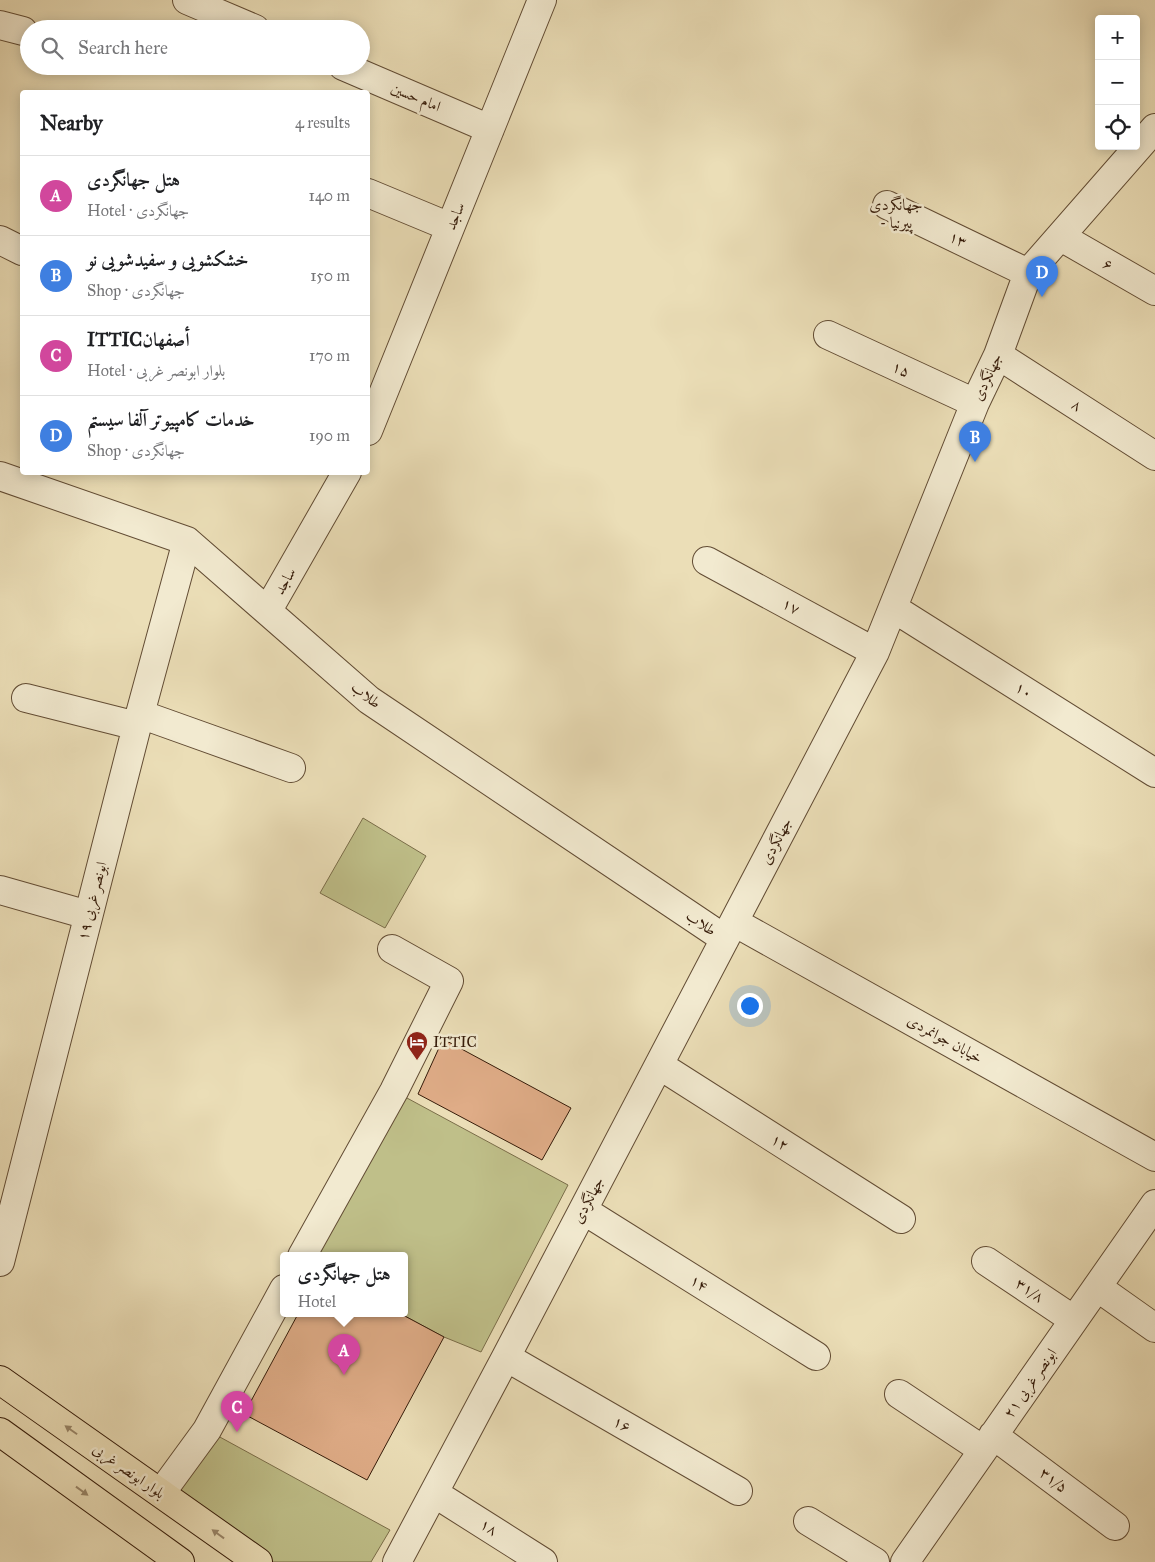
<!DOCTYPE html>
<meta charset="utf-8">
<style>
:root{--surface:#fff;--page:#f6f6f6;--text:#202124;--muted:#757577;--line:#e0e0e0;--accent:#0f766e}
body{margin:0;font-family:"IM FELL Great Primer",Amiri,serif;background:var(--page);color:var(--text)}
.controls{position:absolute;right:15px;top:15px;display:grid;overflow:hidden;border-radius:5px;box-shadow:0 2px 12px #0003}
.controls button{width:45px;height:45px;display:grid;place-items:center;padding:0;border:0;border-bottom:1px solid var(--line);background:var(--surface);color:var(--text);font:25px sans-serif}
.you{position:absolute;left:749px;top:1005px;width:18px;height:18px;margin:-12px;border:4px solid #fff;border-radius:50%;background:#1a73e8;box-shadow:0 0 0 8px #1a73e833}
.badge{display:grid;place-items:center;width:32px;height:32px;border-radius:50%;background:var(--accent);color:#fff;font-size:16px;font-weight:700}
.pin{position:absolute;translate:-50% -41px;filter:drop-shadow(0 1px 2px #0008)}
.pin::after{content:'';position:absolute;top:26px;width:18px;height:15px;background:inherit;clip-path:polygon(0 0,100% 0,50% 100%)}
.popup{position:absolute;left:280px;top:1252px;width:128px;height:65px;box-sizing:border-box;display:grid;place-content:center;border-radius:5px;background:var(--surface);filter:drop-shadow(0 1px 4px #0005);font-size:16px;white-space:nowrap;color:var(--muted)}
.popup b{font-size:19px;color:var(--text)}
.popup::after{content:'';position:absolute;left:50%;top:100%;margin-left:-10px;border:10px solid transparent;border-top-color:var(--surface)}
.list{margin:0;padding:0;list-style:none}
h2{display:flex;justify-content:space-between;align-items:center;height:65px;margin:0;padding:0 20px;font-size:21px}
h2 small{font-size:16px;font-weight:400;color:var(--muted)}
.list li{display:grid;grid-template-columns:32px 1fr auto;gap:15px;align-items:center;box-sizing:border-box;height:80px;padding:0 20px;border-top:1px solid var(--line)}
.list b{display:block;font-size:19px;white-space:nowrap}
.list p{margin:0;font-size:16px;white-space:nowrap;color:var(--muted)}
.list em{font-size:16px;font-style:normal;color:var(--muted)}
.icon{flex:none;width:28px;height:28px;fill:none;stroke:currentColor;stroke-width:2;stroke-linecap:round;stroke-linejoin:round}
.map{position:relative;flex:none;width:1155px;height:1562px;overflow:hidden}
.search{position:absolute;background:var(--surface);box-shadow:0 2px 12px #0003;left:20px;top:20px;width:350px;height:55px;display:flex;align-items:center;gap:12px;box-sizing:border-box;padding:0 18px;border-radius:28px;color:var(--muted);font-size:19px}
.panel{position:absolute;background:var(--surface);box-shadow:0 2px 12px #0003;left:20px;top:90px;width:350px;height:385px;border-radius:5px}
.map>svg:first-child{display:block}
</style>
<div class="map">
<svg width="1155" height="1562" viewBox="0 0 1155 1562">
<rect width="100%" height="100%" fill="#ebdeb7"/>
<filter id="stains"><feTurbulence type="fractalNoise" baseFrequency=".004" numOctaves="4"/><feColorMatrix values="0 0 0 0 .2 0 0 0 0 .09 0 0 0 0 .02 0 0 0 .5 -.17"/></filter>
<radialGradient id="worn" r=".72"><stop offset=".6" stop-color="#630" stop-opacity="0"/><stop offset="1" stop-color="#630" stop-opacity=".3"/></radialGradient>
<!-- green -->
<path fill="#bfbf89" stroke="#7a6d49" d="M 363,818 L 426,856 L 385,928 L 320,893 Z
M 394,1091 L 568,1185 L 481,1352 L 444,1337 L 401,1314 L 404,1314 L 404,1256 L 302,1256 Z
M 207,1430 L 390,1530 L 371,1562 L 258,1562 L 161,1493 Z"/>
<!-- building -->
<path fill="#dfac87" stroke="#351b09" d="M 443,1039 L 571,1108 L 542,1160 L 418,1094 Z
M 298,1314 L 401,1314 L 444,1337 L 367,1480 L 244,1414 Z"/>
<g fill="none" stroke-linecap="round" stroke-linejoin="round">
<!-- minor casing -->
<g stroke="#624c34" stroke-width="30">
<path id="minor" d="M 187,0 L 255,29
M 0,25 L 23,31
M 343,66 L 490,129
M 368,193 L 450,227
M 887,205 L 1028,273
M 1061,237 L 1155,291
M 0,240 L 22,251
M 828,335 L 975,403
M 998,355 L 1155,456
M 368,431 L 542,0
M 0,476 L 187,541 L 369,700 L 725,939
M 707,561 L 875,652
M 893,608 L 1155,773
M 268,610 L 347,472
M 26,698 L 137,726
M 140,714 L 291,768
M 0,890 L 88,915
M 734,922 L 1155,1157
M 659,1065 L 901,1219
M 583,1210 L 816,1356
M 302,1256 L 394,1091 L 449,981 L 392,949
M 986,1261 L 1074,1320
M 0,1262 L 140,714 L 187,541
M 1097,1287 L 1155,1328
M 506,1357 L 738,1491
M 899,1394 L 983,1450
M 993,1435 L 1115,1526
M 161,1493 L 207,1430 L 284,1289
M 434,1493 L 543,1562
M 808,1521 L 875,1562
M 397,1562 L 506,1357 L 875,652 L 975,403 L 998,355 L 1028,273 L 1155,128
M 905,1562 L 1155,1204"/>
</g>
<!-- major casing -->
<g stroke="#351b09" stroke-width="30">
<path id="major" d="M 0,1380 L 258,1562
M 0,1432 L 180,1562"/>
</g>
<!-- minor -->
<use href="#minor" stroke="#f2ead0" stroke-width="28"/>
<!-- major -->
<use href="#major" stroke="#ebdeb7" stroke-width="28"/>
</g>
<!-- one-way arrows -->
<defs><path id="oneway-solid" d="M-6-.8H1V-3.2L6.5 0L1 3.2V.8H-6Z" transform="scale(1.25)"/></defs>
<g fill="#998669">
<use href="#oneway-solid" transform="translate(71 1430) rotate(-145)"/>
<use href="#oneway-solid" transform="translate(82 1491) rotate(36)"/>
<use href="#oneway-solid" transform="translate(218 1534) rotate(-144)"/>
</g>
<!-- icons -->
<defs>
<g id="hotel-pin" transform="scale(1.125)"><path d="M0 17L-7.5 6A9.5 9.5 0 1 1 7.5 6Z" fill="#8f2418" stroke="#f2ead0"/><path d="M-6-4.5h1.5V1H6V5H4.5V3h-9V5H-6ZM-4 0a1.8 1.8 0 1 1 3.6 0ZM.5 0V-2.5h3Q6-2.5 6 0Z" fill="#fff"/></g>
</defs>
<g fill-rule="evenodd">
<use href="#hotel-pin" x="417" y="1042"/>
</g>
<g text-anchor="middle" stroke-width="5" stroke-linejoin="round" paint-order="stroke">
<!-- street labels -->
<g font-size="15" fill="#351b09" stroke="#f2ead0">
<text transform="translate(416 97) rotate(23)" y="5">امام حسین</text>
<text transform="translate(455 216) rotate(-68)" y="5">ساجد</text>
<text transform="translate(958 239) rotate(26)" y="5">۱۳</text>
<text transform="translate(1108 264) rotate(30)" y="5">۶</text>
<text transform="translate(901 369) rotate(25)" y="5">۱۵</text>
<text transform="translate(987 377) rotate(-65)" y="5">جهانگردی</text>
<text transform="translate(1077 405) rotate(33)" y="5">۸</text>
<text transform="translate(285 581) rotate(-60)" y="5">ساجد</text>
<text transform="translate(791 606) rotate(28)" y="5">۱۷</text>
<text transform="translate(1024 690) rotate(32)" y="5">۱۰</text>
<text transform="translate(366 695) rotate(38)" y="5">طلاب</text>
<text transform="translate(776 841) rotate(-62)" y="5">جهانگردی</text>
<text transform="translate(92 901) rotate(-76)" y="5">ابونصر غربی ۱۹</text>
<text transform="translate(701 923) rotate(34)" y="5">طلاب</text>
<text transform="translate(945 1039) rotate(29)" y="5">خیابان جوانمردی</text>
<text transform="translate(780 1142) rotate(33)" y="5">۱۲</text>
<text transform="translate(588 1200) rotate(-62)" y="5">جهانگردی</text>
<text transform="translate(699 1283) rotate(32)" y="5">۱۴</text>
<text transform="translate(1030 1290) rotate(34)" y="5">۳۱/۸</text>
<text transform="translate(1030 1383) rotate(-55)" y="5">ابونصر غربی ۲۱</text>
<text transform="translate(622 1424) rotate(30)" y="5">۱۶</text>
<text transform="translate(129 1471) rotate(35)" y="5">بلوار ابونصر غربی</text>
<text transform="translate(1054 1480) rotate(37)" y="5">۳۱/۵</text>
<text transform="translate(489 1527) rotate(32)" y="5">۱۸</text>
</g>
<!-- poi labels -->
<g font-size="15" fill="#351b09" stroke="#f2ead0" text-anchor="start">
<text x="433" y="1047">ITTIC</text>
</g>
<!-- neighbourhood labels -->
<g font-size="16" fill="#351b09" stroke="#f2ead0">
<text x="896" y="210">جهانگردی<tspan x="896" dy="18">- پیرنیا</tspan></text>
</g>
</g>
<rect width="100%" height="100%" filter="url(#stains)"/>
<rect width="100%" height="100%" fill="url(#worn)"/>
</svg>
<div class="controls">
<button>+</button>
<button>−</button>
<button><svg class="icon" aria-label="locate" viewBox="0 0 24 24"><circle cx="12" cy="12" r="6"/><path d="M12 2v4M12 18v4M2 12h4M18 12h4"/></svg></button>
</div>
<div class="you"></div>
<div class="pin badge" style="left:344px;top:1375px;background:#d1479c">A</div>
<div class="popup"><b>هتل جهانگردی</b>Hotel</div>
<div class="pin badge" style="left:975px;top:462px;background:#3f7fe0">B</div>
<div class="pin badge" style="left:237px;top:1432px;background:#d1479c">C</div>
<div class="pin badge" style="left:1042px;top:297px;background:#3f7fe0">D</div>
<div class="search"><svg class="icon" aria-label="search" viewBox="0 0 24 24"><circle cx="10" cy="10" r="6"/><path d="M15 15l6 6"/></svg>Search here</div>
<section class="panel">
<h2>Nearby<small>4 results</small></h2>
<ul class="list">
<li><span class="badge" style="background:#d1479c">A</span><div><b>هتل جهانگردی</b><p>Hotel · جهانگردی</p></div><em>140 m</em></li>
<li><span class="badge" style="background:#3f7fe0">B</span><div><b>خشکشویی و سفیدشویی نو</b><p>Shop · جهانگردی</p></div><em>150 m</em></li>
<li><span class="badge" style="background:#d1479c">C</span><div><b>ITTICأصفهان</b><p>Hotel · بلوار ابونصر غربی</p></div><em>170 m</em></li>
<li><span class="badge" style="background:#3f7fe0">D</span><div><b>خدمات کامپیوتر آلفا سیستم</b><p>Shop · جهانگردی</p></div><em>190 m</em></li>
</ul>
</section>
</div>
